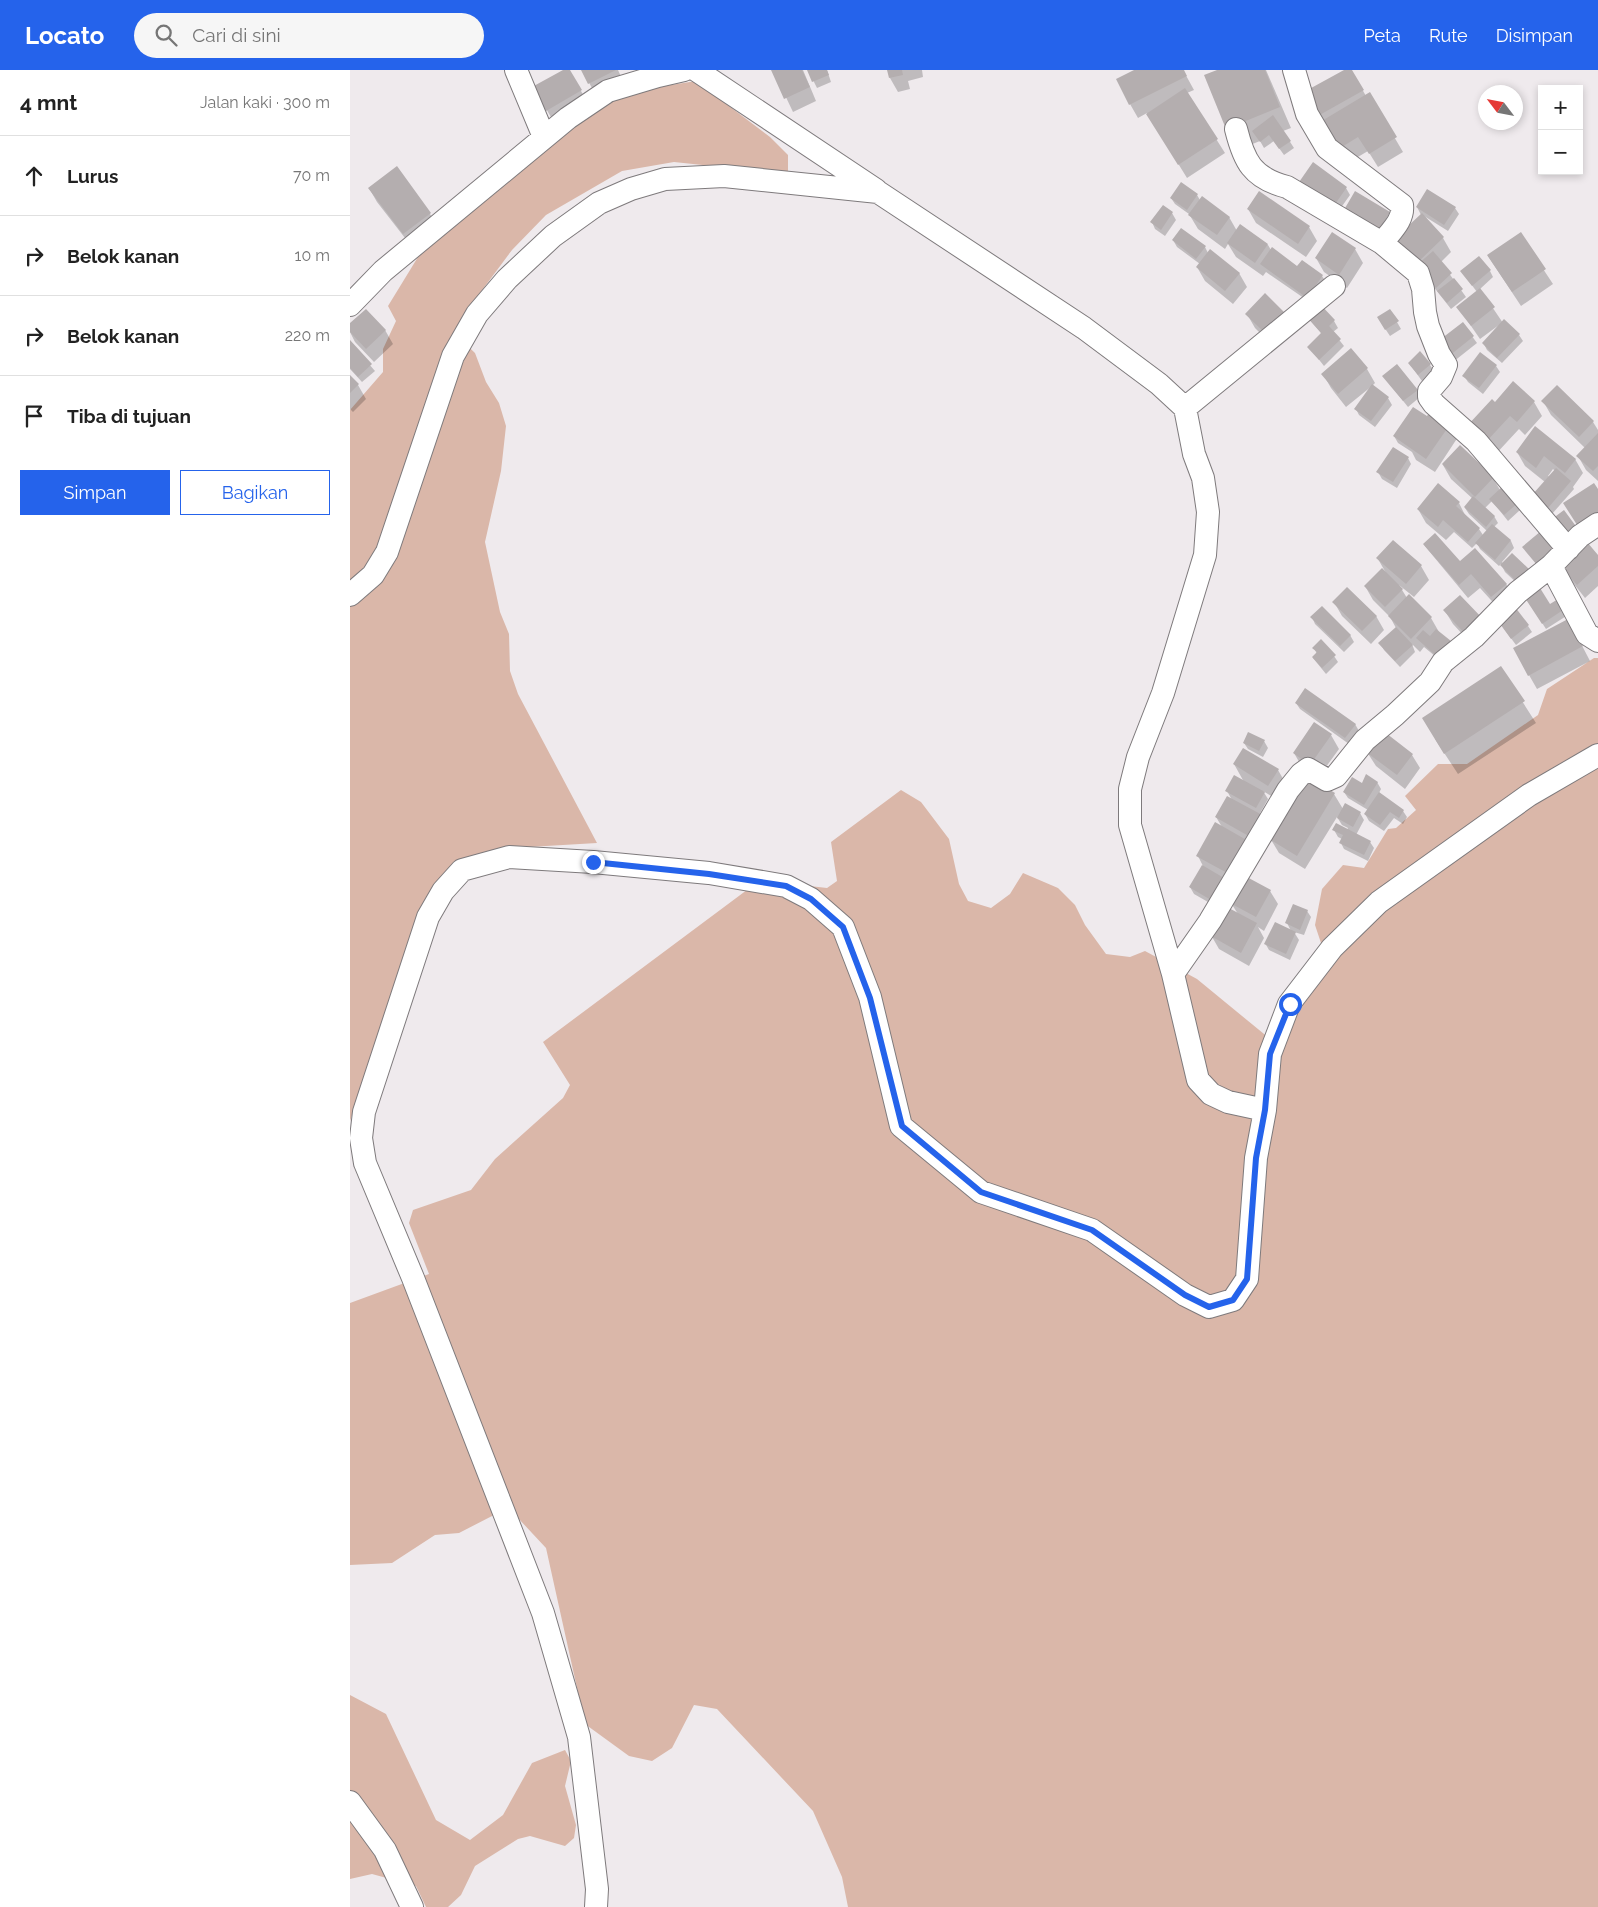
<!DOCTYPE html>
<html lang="id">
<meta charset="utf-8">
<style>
:root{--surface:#fff;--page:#f6f6f6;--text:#222;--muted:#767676;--line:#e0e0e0;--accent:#2563eb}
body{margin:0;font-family:Raleway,sans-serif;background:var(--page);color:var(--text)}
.controls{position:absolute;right:15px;top:15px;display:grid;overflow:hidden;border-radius:0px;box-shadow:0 2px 8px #0003}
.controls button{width:45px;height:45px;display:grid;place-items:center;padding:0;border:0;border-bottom:1px solid var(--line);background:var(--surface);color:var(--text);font:25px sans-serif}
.compass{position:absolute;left:1128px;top:15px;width:45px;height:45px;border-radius:50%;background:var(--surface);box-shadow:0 2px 8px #0003;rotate:302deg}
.stop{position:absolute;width:15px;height:15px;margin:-11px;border:4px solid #2563eb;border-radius:50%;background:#fff}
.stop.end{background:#2563eb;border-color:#fff;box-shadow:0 1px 5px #0008}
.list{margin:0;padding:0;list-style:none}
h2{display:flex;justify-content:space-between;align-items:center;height:65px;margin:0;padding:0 20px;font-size:21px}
h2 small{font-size:16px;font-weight:400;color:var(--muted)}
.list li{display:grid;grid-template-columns:32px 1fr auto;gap:15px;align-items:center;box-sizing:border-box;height:80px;padding:0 20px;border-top:1px solid var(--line)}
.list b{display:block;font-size:19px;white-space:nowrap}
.list em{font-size:16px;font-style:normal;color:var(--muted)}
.actions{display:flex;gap:10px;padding:15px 20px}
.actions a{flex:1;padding:11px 0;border:1px solid var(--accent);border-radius:0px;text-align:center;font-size:18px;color:var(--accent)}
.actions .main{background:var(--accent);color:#fff}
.icon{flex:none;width:28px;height:28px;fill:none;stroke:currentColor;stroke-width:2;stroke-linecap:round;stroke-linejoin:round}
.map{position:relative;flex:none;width:1248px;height:1837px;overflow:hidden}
header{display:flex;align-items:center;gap:30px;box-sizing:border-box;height:70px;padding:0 25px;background:var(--accent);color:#fff}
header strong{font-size:24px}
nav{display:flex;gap:28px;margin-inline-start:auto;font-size:18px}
.search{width:350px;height:45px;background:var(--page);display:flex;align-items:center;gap:12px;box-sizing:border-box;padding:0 18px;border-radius:28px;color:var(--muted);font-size:19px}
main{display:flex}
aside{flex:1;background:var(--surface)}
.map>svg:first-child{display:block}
</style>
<header>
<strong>Locato</strong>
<div class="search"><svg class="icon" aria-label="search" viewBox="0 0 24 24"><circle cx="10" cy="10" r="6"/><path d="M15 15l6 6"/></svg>Cari di sini</div>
<nav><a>Peta</a><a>Rute</a><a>Disimpan</a></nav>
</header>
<main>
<aside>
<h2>4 mnt<small>Jalan kaki · 300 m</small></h2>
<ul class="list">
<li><svg class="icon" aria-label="ahead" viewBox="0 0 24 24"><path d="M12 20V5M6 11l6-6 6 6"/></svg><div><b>Lurus</b></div><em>70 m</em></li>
<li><svg class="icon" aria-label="right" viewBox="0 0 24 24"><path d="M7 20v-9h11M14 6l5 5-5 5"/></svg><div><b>Belok kanan</b></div><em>10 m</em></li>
<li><svg class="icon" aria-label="right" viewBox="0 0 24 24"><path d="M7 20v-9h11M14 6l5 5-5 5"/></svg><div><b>Belok kanan</b></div><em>220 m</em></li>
<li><svg class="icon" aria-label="arrive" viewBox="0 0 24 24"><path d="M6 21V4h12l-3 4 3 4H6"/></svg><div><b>Tiba di tujuan</b></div></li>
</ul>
<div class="actions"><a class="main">Simpan</a><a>Bagikan</a></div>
</aside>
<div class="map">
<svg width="1248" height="1837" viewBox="0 0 1248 1837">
<rect width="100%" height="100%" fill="#efeaed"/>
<!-- green -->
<path fill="#dab7a9" d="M 346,11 L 420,67 L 438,85 L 438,104 L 324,92 L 272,101 L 196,145 L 162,180 L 124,231 L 105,264 L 125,283 L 136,312 L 149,333 L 156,356 L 151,401 L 135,472 L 150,542 L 159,564 L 160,601 L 168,624 L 247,773 L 162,778 L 120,787 L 63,863 L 0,1051 L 0,340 L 33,302 L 33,279 L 46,251 L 38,236 L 68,187 L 122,136 L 202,69 L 271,23 Z
M 1244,588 L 1248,588 L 1248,1837 L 498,1837 L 492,1807 L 463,1741 L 367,1639 L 344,1635 L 322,1678 L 302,1691 L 279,1686 L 235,1654 L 196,1478 L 168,1448 L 144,1445 L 109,1463 L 85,1465 L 42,1493 L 0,1495 L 0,1233 L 79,1204 L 59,1153 L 63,1140 L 121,1120 L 145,1089 L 213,1028 L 220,1015 L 193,972 L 421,802 L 451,815 L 477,818 L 487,811 L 481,772 L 551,720 L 571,732 L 599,769 L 609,814 L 618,831 L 641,838 L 660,824 L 673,803 L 708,818 L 725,835 L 735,855 L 756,884 L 780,887 L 795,881 L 847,909 L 931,978 L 946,942 L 978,894 L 965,855 L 972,819 L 993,795 L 1014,798 L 1038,759 L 1046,758 L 1066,740 L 1055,726 L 1088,694 L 1117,694 L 1188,645 L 1197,619 Z
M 0,1625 L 36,1644 L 86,1750 L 120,1770 L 153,1745 L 182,1693 L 215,1680 L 221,1691 L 215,1716 L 226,1755 L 224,1768 L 215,1776 L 180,1766 L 168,1769 L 125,1796 L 111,1825 L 98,1837 L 76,1837 L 66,1816 L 22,1804 L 0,1809 Z"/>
<!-- shadow -->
<path fill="#0003" fill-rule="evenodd" d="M 215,0 L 219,0 L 239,35 L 205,54 L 184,18 Z
M 232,0 L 268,0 L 274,13 L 247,27 Z
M 423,0 L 453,0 L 466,31 L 443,42 Z
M 458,0 L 477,0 L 481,12 L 467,18 Z
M 539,0 L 572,0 L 573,7 L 558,11 L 560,19 L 548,22 L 540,8 Z
M 787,0 L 833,0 L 844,20 L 837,23 L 875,83 L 837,108 L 797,43 L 788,48 L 780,34 Z
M 871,0 L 916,0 L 941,58 L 933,61 L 944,78 L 934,85 L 924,71 L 914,78 L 910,71 L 890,79 Z
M 996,0 L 1001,0 L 1016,26 L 1019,24 L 1053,82 L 1028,97 L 1018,81 L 996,94 L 954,24 Z
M 964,94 L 996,118 L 1000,125 L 985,146 Z
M 46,98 L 80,144 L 88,157 L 62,177 L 27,132 L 19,118 Z
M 847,125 L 850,130 L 879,147 L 887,161 L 918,175 L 921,180 L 948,197 L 952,191 L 972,206 L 976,212 L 961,233 L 916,202 L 913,206 L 886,187 L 878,174 L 875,179 L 848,159 L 839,144 L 825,134 L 821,128 Z
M 813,136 L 822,143 L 826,150 L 815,166 L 805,159 L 802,152 Z
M 1067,137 L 1105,138 L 1109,144 L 1098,161 L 1074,146 L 1093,168 L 1101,182 L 1091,192 L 1116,227 L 1101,239 L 1075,206 L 1052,185 L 1071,145 Z
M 898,139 L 959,157 L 967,171 L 956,187 L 906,153 Z
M 1170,164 L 1203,214 L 1171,236 L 1138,186 Z
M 823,170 L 855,177 L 858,183 L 889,203 L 897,217 L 883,234 L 855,211 L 847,197 L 850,194 L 827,177 Z
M 1005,179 L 1013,193 L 997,218 L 974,202 L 966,188 Z
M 1140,201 L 1143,207 L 1130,219 L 1153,253 L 1169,265 L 1173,271 L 1152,293 L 1137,280 L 1134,274 L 1149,255 L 1130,269 L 1108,237 L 1127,222 L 1112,202 Z
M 1040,240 L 1051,259 L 1040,266 L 1032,254 Z
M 933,243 L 941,257 L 922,275 L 905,258 L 897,244 Z
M 956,245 L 984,251 L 988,258 L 983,262 L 994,276 L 974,296 L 959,277 L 972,264 Z
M 1113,254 L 1127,273 L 1103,292 L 1093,278 Z
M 0,255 L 35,260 L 43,274 L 24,292 L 5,272 L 0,262 Z
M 0,272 L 25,301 L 12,312 L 0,299 Z
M 1000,280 L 1017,299 L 1025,313 L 1022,316 L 1038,328 L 1042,335 L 1025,357 L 1009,345 L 1006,339 L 1022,316 L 996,337 L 981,318 L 973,304 Z
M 1059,293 L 1080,295 L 1084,301 L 1072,311 Z
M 1146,296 L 1150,302 L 1133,324 L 1118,312 L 1114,306 Z
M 0,307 L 8,315 L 16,329 L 3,342 L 0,339 Z
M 1038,312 L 1067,321 L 1070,327 L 1058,337 Z
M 1163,313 L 1184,332 L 1192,346 L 1175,365 L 1169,359 L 1144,386 L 1126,371 L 1145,333 Z
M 1207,316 L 1243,352 L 1248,360 L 1248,411 L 1236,400 L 1228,386 L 1235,378 L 1201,345 L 1193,331 Z
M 1077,348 L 1100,354 L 1108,367 L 1085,402 L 1066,390 L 1062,382 L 1048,373 L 1044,366 Z
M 1167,382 L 1225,389 L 1233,403 L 1223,417 L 1224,419 L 1202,444 L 1184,425 L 1195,412 L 1175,396 ZM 1203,399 L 1205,401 L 1200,407 L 1198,406 Z
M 1058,388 L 1061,394 L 1047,418 L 1032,409 L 1028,402 Z
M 1093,395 L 1143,408 L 1150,420 L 1153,418 L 1170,440 L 1158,451 L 1142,431 L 1135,438 L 1144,446 L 1148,453 L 1144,457 L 1161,471 L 1164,478 L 1152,492 L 1172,518 L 1155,502 L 1151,494 L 1149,496 L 1130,479 L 1127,473 L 1122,478 L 1104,462 L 1096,470 L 1076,453 L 1068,439 L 1109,433 L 1116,447 L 1129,459 L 1133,465 L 1137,461 L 1119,444 L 1115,438 L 1123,429 L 1101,409 Z
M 1237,474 L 1248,487 L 1248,516 L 1235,528 L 1220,509 L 1212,496 Z
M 1074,475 L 1156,514 L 1164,528 L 1150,540 L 1130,518 L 1118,528 Z
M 1028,489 L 1071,496 L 1079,510 L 1064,527 L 1049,515 L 1057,528 L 1059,526 L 1081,548 L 1089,562 L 1097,596 L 1074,577 L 1070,582 L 1062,574 L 1065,582 L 1050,597 L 1034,580 L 1030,573 L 1046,558 L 1040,547 L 1023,530 L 1015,516 L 1036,503 Z
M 1110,526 L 1126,579 L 1103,554 L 1095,541 Z
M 984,532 L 1026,546 L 1034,560 L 1021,574 L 992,546 Z
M 1180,534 L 1200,536 L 1221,543 L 1196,559 Z
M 962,547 L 1000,565 L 1004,572 L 994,582 L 965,554 Z
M 1149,552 L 1178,556 L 1182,562 L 1166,575 Z
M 1226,564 L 1240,591 L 1187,619 L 1179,605 Z
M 964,578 L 984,586 L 988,592 L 976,604 L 963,588 L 967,584 Z
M 1151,598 L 1186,653 L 1108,704 L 1085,669 Z
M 946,633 L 1005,654 L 1009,661 L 999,674 L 950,639 Z
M 981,665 L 989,679 L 968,708 L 952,697 L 944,683 Z
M 914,671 L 918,678 L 913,687 L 898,679 L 894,673 Z
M 1017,682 L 1062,685 L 1070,698 L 1055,719 L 1026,696 Z
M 884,694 L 928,700 L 936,714 L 926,729 L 913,721 L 918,729 L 909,745 L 958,708 L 984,724 L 993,739 L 1010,743 L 1014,750 L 1006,765 L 1020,772 L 1024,778 L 1018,791 L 994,779 L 991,773 L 992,769 L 988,767 L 984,760 L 997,760 L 998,758 L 992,755 L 987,747 L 955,799 L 929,783 L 920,768 L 895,807 L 920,821 L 928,834 L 914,861 L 908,857 L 914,868 L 899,896 L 869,879 L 861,865 L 888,844 L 881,833 L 865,836 L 844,824 L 840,817 L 853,796 L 848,786 L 872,757 L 866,747 L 882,730 L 877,721 L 894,712 Z
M 1027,712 L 1031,719 L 1029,723 L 1053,741 L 1057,747 L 1053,754 L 1044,748 L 1034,761 L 1019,751 L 1015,744 L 1018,740 L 998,728 L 994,722 L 1012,714 Z
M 957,841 L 961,847 L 954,865 L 944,862 L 949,870 L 940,890 L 919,880 L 915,873 L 941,861 L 937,853 Z"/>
<!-- building -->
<path fill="#b4aeaf" d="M 213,0 L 220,0 L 232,20 L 196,41 L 182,17 Z
M 231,0 L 266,0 L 238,14 Z
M 421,0 L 452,0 L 460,17 L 434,29 Z
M 457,0 L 477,0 L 479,5 L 462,12 Z
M 537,0 L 552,0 L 553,5 L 539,8 Z
M 784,0 L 834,0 L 837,6 L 779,35 L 766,9 Z
M 867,0 L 915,0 L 930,37 L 876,59 L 854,5 Z
M 994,0 L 1002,0 L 1014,20 L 966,47 L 952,23 Z
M 835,18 L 868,69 L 828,95 L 796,44 Z
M 1020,22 L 1047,67 L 1019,84 L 1008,67 L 987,80 L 970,52 Z
M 923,45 L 941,71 L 929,79 L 919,65 L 910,72 L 902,61 Z
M 963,92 L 997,117 L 981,140 L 947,115 Z
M 47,96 L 81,143 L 53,164 L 18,118 Z
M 831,112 L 848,124 L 837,140 L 820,128 Z
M 1077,119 L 1106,137 L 1094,155 L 1066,137 Z
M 909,121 L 960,156 L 948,174 L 897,139 Z
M 1005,121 L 1040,142 L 1026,166 L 991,145 Z
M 852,126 L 880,147 L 867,165 L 838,145 Z
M 813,135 L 823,142 L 811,160 L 800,152 Z
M 1072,143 L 1094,167 L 1065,195 L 1042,171 Z
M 890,154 L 918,174 L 905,193 L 877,173 Z
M 831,158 L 856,176 L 846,189 L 822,170 Z
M 982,162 L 1006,178 L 989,205 L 965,188 Z
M 1171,162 L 1196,199 L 1162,222 L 1137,185 Z
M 922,177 L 947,196 L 952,190 L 973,205 L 957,228 L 910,194 Z
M 860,179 L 890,203 L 875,221 L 846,197 Z
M 1083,181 L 1102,203 L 1086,218 L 1067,195 Z
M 1129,186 L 1141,200 L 1122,216 L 1110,201 Z
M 1104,208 L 1113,219 L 1097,233 L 1087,221 Z
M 1130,218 L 1145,237 L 1121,256 L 1106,237 Z
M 915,223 L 934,242 L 914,262 L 895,244 Z
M 969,233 L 985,250 L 979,256 L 991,269 L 969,290 L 957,277 L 971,263 L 955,245 Z
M 16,239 L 36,260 L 16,279 L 0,262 L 0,253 Z
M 1040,239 L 1049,251 L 1035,260 L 1027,247 Z
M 1154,249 L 1170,264 L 1147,288 L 1132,273 Z
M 1113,252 L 1124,266 L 1099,286 L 1087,272 Z
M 0,270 L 22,294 L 8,307 L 0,298 Z
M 1001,278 L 1018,298 L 988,324 L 971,304 Z
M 1070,281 L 1081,294 L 1068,305 L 1058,293 Z
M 1130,282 L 1147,295 L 1129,318 L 1112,306 Z
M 1047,294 L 1068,320 L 1053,331 L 1032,306 Z
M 0,305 L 9,314 L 0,323 Z
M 1163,311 L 1185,331 L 1167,352 L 1160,346 L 1135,373 L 1117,356 L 1142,329 L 1145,332 Z
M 1022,314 L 1039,327 L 1021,351 L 1004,339 Z
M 1207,315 L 1244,351 L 1229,367 L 1191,331 Z
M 1063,337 L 1077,346 L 1082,339 L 1101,353 L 1076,389 L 1043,366 Z
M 1185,356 L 1226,389 L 1215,403 L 1194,386 L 1186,398 L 1166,382 Z
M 1248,363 L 1248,396 L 1243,401 L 1226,386 Z
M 1110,375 L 1144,407 L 1125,427 L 1092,394 Z
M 1043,377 L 1059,387 L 1043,412 L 1026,402 Z
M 1206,398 L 1221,411 L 1198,438 L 1182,425 Z
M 1088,413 L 1110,432 L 1106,436 L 1130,458 L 1118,472 L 1093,450 L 1088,457 L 1067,439 Z
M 1244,413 L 1248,419 L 1248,445 L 1229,458 L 1213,433 Z
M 1153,416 L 1168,433 L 1154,445 L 1139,429 Z
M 1123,426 L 1145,446 L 1136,457 L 1114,437 Z
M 1214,440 L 1228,459 L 1216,468 L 1202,449 Z
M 1142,454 L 1161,470 L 1145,490 L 1125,473 Z
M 1191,461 L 1206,479 L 1187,495 L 1172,477 Z
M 1085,463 L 1110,491 L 1125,478 L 1157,514 L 1141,527 L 1121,504 L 1109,515 L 1073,474 Z
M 1043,470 L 1072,495 L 1056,514 L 1026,488 Z
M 1237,472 L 1248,485 L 1248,496 L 1227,515 L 1210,495 Z
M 1162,483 L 1180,500 L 1168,513 L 1150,495 Z
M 1032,498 L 1053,519 L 1035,537 L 1014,516 Z
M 997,517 L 1027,546 L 1012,561 L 982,532 Z
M 1190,518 L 1200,534 L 1213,526 L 1219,536 L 1192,554 L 1175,528 Z
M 1059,524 L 1082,547 L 1061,569 L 1038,546 Z
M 1110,525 L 1134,550 L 1117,566 L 1093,540 Z
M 972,536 L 1001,565 L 990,576 L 960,547 Z
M 1165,537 L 1179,555 L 1161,569 L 1148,551 Z
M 1218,549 L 1233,576 L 1178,606 L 1163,578 Z
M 1046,557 L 1063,575 L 1045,591 L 1028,573 Z
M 1086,559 L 1106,575 L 1092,591 L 1066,568 L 1073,560 L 1080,566 Z
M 971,569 L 986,585 L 972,598 L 962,587 L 967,582 L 962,578 Z
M 1151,596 L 1175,631 L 1094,684 L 1072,648 Z
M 955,618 L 1006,654 L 995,668 L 945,633 Z
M 964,652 L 982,664 L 960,695 L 943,683 Z
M 1032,660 L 1063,684 L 1047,705 L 1016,682 Z
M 898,662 L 915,670 L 909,681 L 893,673 Z
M 893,678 L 929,699 L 918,716 L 883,694 Z
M 1016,704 L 1028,712 L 1014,735 L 993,722 L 1002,707 L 1012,713 Z
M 884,705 L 915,722 L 906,738 L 875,721 Z
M 958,707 L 985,723 L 947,786 L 919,769 Z
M 1029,722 L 1054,740 L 1049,748 L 1040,742 L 1030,755 L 1014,744 Z
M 877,726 L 916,747 L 904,769 L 865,747 Z
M 995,733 L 1011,742 L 1003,757 L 987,748 Z
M 865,752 L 900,772 L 881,805 L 846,786 Z
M 986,753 L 1021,771 L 1014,785 L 989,773 L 993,765 L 982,760 Z
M 852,795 L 874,808 L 861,830 L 839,817 Z
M 895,806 L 921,820 L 906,847 L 880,833 Z
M 943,834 L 958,840 L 950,860 L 935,853 Z
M 875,836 L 907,853 L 891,883 L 859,865 Z
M 925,852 L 946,862 L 936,884 L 914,874 Z"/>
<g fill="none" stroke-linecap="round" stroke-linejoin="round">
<!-- minor casing -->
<g stroke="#7e7a7c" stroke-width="24">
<path id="minor" d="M 166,0 L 194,67
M 346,0 L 526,120
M 944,0 L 957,44 L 977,78 L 1052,135 C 1054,150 1041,161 1032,173 L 1068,203 L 1073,219 L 1075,242 L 1078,256 L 1089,284 L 1096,295 L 1091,307 L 1079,321 L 1079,327 L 1084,334 L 1126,371 L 1218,479
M 886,59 C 894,91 902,108 937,117 L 1032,173
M 0,235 L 33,201 L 218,48 L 258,21 L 308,6 L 334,0
M 835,338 L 984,216
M 1201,496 L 1237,564 L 1248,571
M 0,525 L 23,505 L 37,482 L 103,286 L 127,244 L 157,209 L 203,166 L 249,133 L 281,119 L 315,109 L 374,106 L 528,122 L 734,258 L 809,314 L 835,338 L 844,384 L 853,408 L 858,442 L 855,485 L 813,623 L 788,687 L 780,719 L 780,755 L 823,904 L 848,1010 L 861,1024 L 878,1032 L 915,1040
M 823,904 L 860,851 L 938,720 L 951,704 L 958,699 L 977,710 L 986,706 L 1015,670 L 1045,645 L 1080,612 L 1093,592 L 1124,567 L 1168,522 L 1201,496 L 1230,466 L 1248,454
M 0,1732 L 35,1780 L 62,1837
M 246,1837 L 247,1819 L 229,1667 L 193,1543 L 63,1208 L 15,1093 L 11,1068 L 14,1042 L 78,847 L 93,821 L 112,800 L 159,787 L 243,792 L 359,803 L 436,816 L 461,829 L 493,857 L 520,927 L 551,1056 L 631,1122 L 742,1160 L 835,1225 L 859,1237 L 883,1230 L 897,1209 L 906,1088 L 915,1040 L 920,984 L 939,934 L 982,878 L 1029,832 L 1179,725 L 1248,685"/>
</g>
<!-- minor -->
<use href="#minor" stroke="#fff" stroke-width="22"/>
</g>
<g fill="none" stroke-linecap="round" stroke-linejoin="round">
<!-- route -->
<path stroke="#2563eb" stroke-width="6" d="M 243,792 L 359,804 L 436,816 L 461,829 L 493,857 L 520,928 L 552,1056 L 631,1122 L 742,1160 L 835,1225 L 859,1237 L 883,1230 L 897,1209 L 906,1088 L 915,1040 L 920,984 L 940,934"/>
</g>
</svg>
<div class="controls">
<button>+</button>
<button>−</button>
</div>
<svg class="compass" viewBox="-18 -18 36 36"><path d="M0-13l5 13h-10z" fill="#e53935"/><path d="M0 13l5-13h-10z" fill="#767676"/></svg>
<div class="stop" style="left:940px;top:934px"></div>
<div class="stop end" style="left:243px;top:792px"></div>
</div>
</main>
